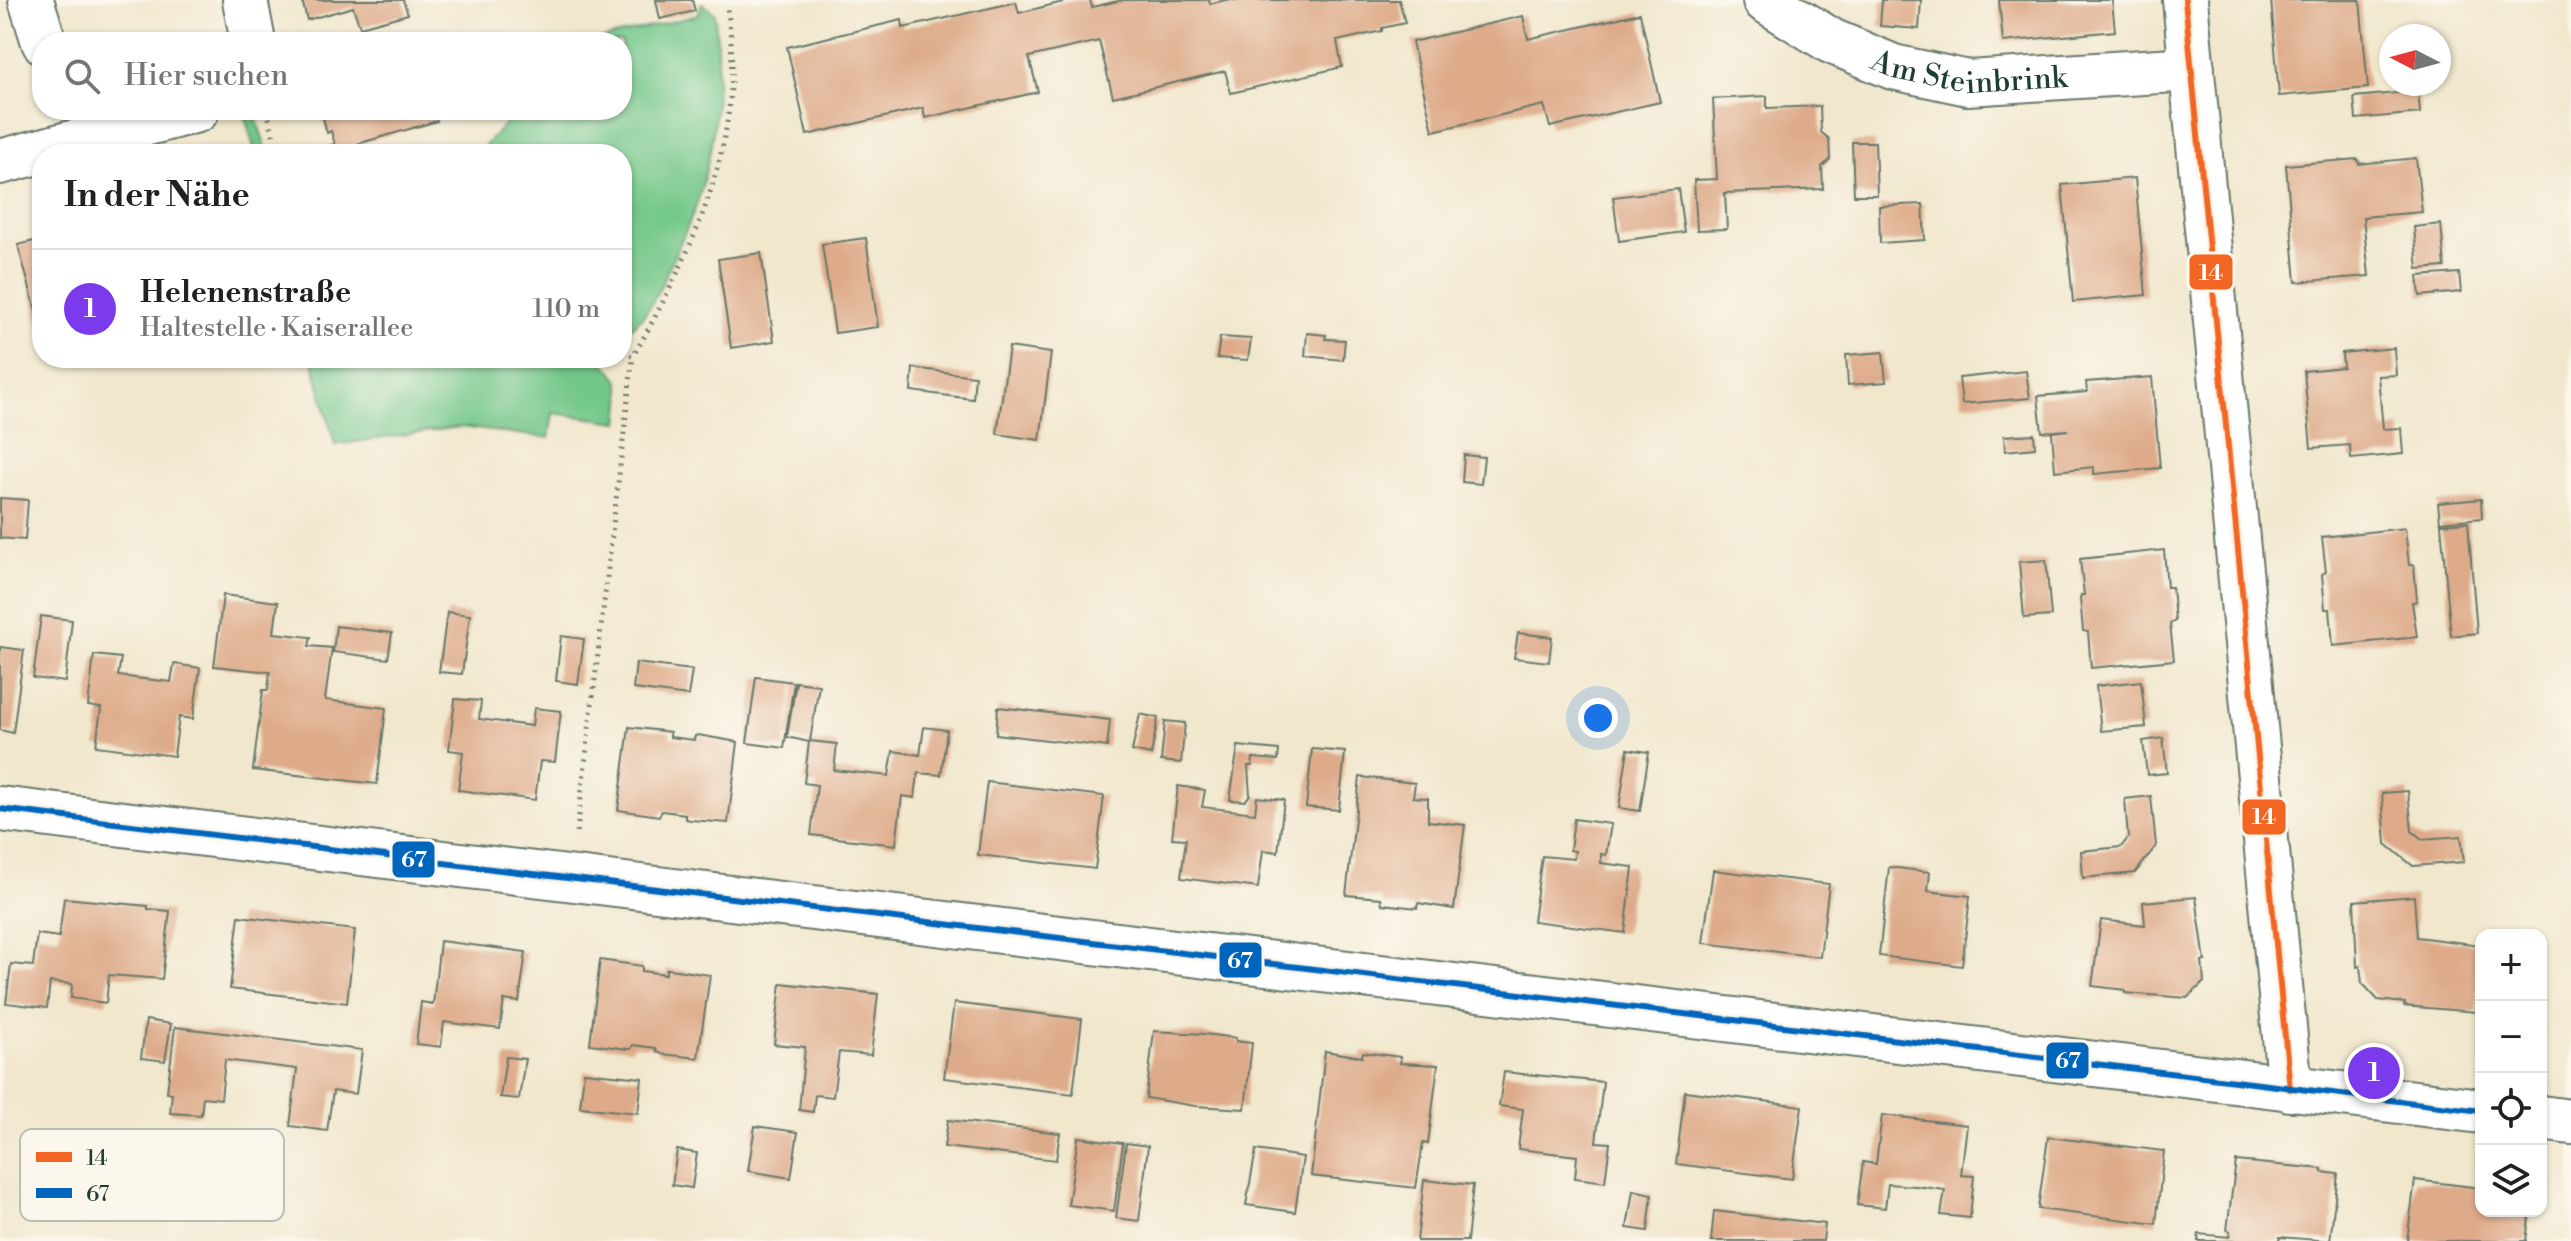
<!DOCTYPE html>
<html lang="de">
<meta charset="utf-8">
<style>
:root{--surface:#fff;--page:#f6f6f6;--text:#202124;--muted:#757577;--line:#e0e0e0;--accent:#7c3aed}
body{margin:0;font-family:"Libre Bodoni",serif;background:var(--page);color:var(--text)}
.controls{position:absolute;right:24px;bottom:24px;display:grid;overflow:hidden;border-radius:16px;box-shadow:0 2px 6px #0004}
.controls button{width:72px;height:72px;display:grid;place-items:center;padding:0;border:0;border-bottom:2px solid var(--line);background:var(--surface);color:var(--text);font:40px sans-serif}
.compass{position:absolute;left:2379px;top:24px;width:72px;height:72px;border-radius:50%;background:var(--surface);box-shadow:0 2px 6px #0004;rotate:276deg}
.you{position:absolute;left:1598px;top:718px;width:28px;height:28px;margin:-20px;border:6px solid #fff;border-radius:50%;background:#1a73e8;box-shadow:0 0 0 12px #1a73e833}
.badge{display:grid;place-items:center;width:52px;height:52px;border-radius:50%;background:var(--accent);color:#fff;font-size:26px;font-weight:700}
.pin{position:absolute;translate:-50% -50%;border:4px solid #fff;box-shadow:0 2px 8px #0006}
.list{margin:0;padding:0;list-style:none}
h2{display:flex;justify-content:space-between;align-items:center;height:104px;margin:0;padding:0 32px;font-size:34px}
h2 small{font-size:26px;font-weight:400;color:var(--muted)}
.list li{display:grid;grid-template-columns:52px 1fr auto;gap:24px;align-items:center;box-sizing:border-box;height:120px;padding:0 32px;border-top:2px solid var(--line)}
.list b{display:block;font-size:30px;white-space:nowrap}
.list p{margin:0;font-size:26px;white-space:nowrap;color:var(--muted)}
.list em{font-size:26px;font-style:normal;color:var(--muted)}
.icon{flex:none;width:44px;height:44px;fill:none;stroke:currentColor;stroke-width:2;stroke-linecap:round;stroke-linejoin:round}
.map{position:relative;flex:none;width:2571px;height:1241px;overflow:hidden}
.search{position:absolute;background:var(--surface);box-shadow:0 2px 6px #0004;left:32px;top:32px;width:600px;height:88px;display:flex;align-items:center;gap:20px;box-sizing:border-box;padding:0 28px;border-radius:32px;color:var(--muted);font-size:30px}
.panel{position:absolute;background:var(--surface);box-shadow:0 2px 6px #0004;left:32px;top:144px;width:600px;height:224px;border-radius:32px}
.map>svg:first-child{display:block}
</style>
<div class="map">
<svg width="2571" height="1241" viewBox="0 0 2571 1241">
<rect width="100%" height="100%" fill="#fbf7ec"/>
<filter id="ink" filterUnits="userSpaceOnUse"><feTurbulence type="fractalNoise" baseFrequency=".0125" numOctaves="2"/><feDisplacementMap in="SourceGraphic" scale="16" xChannelSelector="R" yChannelSelector="G"/><feConvolveMatrix kernelMatrix="1 2 1 2 8 2 1 2 1" color-interpolation-filters="sRGB"/></filter>
<filter id="wash" filterUnits="userSpaceOnUse"><feTurbulence type="fractalNoise" baseFrequency=".006" numOctaves="4" result="noise"/><feDisplacementMap in="SourceGraphic" scale="32" xChannelSelector="R" yChannelSelector="G"/><feGaussianBlur stdDeviation="1.8" result="paint"/><feColorMatrix in="noise" values="0 0 0 0 0 0 0 0 0 0 0 0 0 0 0 0 0 1.4 0 .05"/><feComposite in="paint" operator="in"/></filter>
<g filter="url(#wash)">
<rect width="100%" height="100%" fill="#f1e7cd"/>
<!-- green -->
<path fill="#73c78a" stroke="#49825f" stroke-width="2" d="M 702,3 L 715,14 C 721,79 717,141 697,203 C 690,224 679,244 670,265 C 658,292 649,318 622,334 L 622,154 L 481,154 L 486,144 L 518,110 L 622,110 L 622,42 L 590,42 L 698,15 Z
M 244,114 L 256,118 L 268,154 L 256,154 Z
M 312,358 L 598,359 C 625,377 623,391 619,422 L 553,413 L 549,438 L 460,427 L 335,445 Z"/>
<g id="blocks">
<!-- building -->
<path fill="#deab8a" d="M 302,0 L 403,0 L 408,14 L 360,27 L 353,7 L 307,20 Z
M 656,0 L 692,0 L 695,11 L 660,19 Z
M 1071,0 L 1090,0 L 1092,7 L 1123,0 L 1209,0 L 1210,4 L 1225,0 L 1399,0 L 1405,23 L 1382,28 L 1382,31 L 1337,41 L 1342,67 L 1231,93 L 1225,71 L 1113,97 L 1099,41 L 1029,57 L 1038,92 L 925,118 L 923,108 L 807,135 L 787,47 L 902,20 L 903,28 L 1016,2 L 1019,13 Z
M 1882,0 L 1921,0 L 1919,29 L 1880,26 Z
M 1999,0 L 2112,0 L 2115,31 L 2003,42 Z
M 2271,0 L 2360,0 L 2368,88 L 2279,96 Z
M 1640,13 L 1660,102 L 1550,127 L 1544,105 L 1433,131 L 1412,42 L 1523,16 L 1528,39 Z
M 412,32 L 414,42 L 380,42 L 380,41 Z
M 2418,91 L 2420,113 L 2356,119 L 2354,97 Z
M 1767,96 L 1767,108 L 1820,106 L 1821,132 L 1829,139 L 1830,159 L 1822,167 L 1823,189 L 1725,193 L 1727,229 L 1697,230 L 1694,180 L 1717,179 L 1713,99 Z
M 321,110 L 434,110 L 437,121 L 347,147 L 349,154 L 307,154 L 307,152 L 335,144 L 331,131 L 327,133 Z
M 1852,142 L 1875,142 L 1877,195 L 1854,195 Z
M 2416,158 L 2422,212 L 2363,217 L 2369,276 L 2296,282 L 2286,165 L 2358,159 L 2359,164 Z
M 2135,178 L 2146,295 L 2073,302 L 2062,185 Z
M 1678,189 L 1684,232 L 1619,241 L 1613,197 Z
M 1923,204 L 1925,240 L 1880,243 L 1879,206 Z
M 2441,224 L 2445,267 L 2418,269 L 2414,227 Z
M 866,238 L 878,327 L 835,333 L 822,244 Z
M 42,239 L 42,329 L 41,329 L 18,245 Z
M 761,253 L 774,341 L 731,348 L 718,259 Z
M 2459,273 L 2461,292 L 2420,296 L 2418,276 Z
M 1307,333 L 1326,335 L 1325,339 L 1345,340 L 1343,360 L 1305,356 Z
M 1220,337 L 1251,339 L 1248,360 L 1217,358 Z
M 1009,347 L 1051,353 L 1040,440 L 997,434 Z
M 2394,348 L 2396,375 L 2378,376 L 2383,429 L 2401,428 L 2403,454 L 2351,459 L 2350,445 L 2311,448 L 2304,371 L 2343,367 L 2342,353 Z
M 1883,352 L 1886,382 L 1848,385 L 1846,355 Z
M 913,368 L 975,376 L 973,399 L 911,391 Z
M 2026,371 L 2030,398 L 1962,404 L 1959,378 Z
M 2152,377 L 2160,468 L 2094,474 L 2094,467 L 2055,471 L 2052,432 L 2068,430 L 2042,432 L 2038,396 L 2087,392 L 2086,382 Z
M 2034,434 L 2035,448 L 2005,451 L 2004,436 Z
M 1464,455 L 1484,457 L 1481,484 L 1462,482 Z
M 0,498 L 28,500 L 25,540 L 0,538 Z
M 2481,499 L 2482,518 L 2440,522 L 2438,503 Z
M 2468,522 L 2477,633 L 2451,636 L 2441,524 Z
M 2405,528 L 2409,565 L 2414,565 L 2417,601 L 2412,602 L 2417,637 L 2333,646 L 2330,609 L 2325,609 L 2322,574 L 2326,572 L 2322,537 Z
M 2164,550 L 2167,587 L 2172,587 L 2175,621 L 2170,624 L 2174,660 L 2091,668 L 2088,632 L 2083,631 L 2080,598 L 2081,595 L 2084,595 L 2080,559 Z
M 2046,560 L 2051,616 L 2024,618 L 2019,562 Z
M 223,595 L 278,602 L 274,633 L 311,637 L 309,646 L 332,648 L 325,700 L 386,708 L 377,784 L 253,770 L 263,690 L 268,690 L 270,672 L 214,666 Z
M 447,612 L 470,615 L 462,674 L 439,672 Z
M 41,616 L 72,620 L 65,682 L 33,678 Z
M 336,626 L 392,633 L 388,659 L 333,652 Z
M 1518,633 L 1552,637 L 1549,662 L 1514,658 Z
M 561,636 L 584,639 L 578,684 L 556,681 Z
M 0,647 L 24,650 L 13,733 L 0,730 Z
M 94,655 L 121,658 L 118,676 L 144,679 L 171,682 L 174,664 L 200,668 L 193,719 L 179,717 L 174,756 L 96,746 L 101,708 L 88,706 Z
M 636,663 L 692,670 L 688,696 L 633,689 Z
M 756,677 L 794,682 L 784,748 L 747,743 Z
M 2141,681 L 2146,727 L 2101,731 L 2096,686 Z
M 796,682 L 819,685 L 810,741 L 837,744 L 834,770 L 889,776 L 893,751 L 920,755 L 924,727 L 947,730 L 941,775 L 918,773 L 915,798 L 902,796 L 896,845 L 811,835 L 817,785 L 804,783 L 809,742 L 787,737 Z
M 455,699 L 481,701 L 479,719 L 532,726 L 534,708 L 561,711 L 555,762 L 540,761 L 535,800 L 458,790 L 463,752 L 449,750 Z
M 998,707 L 1110,720 L 1107,747 L 996,734 Z
M 1140,714 L 1158,718 L 1151,755 L 1132,751 Z
M 1165,721 L 1185,723 L 1181,763 L 1161,761 Z
M 629,727 L 670,732 L 670,737 L 694,740 L 695,736 L 698,735 L 738,742 L 728,823 L 691,820 L 685,819 L 685,814 L 662,811 L 659,816 L 618,810 Z
M 2163,738 L 2167,773 L 2147,775 L 2143,741 Z
M 1238,746 L 1279,750 L 1278,760 L 1253,758 L 1252,766 L 1248,766 L 1250,795 L 1245,801 L 1230,800 Z
M 1312,749 L 1345,752 L 1339,810 L 1306,807 Z
M 1628,749 L 1649,752 L 1640,811 L 1619,808 Z
M 1360,777 L 1415,783 L 1413,797 L 1428,798 L 1428,821 L 1465,825 L 1454,909 L 1418,903 L 1417,908 L 1382,904 L 1381,898 L 1346,895 Z
M 987,782 L 1104,796 L 1095,869 L 978,855 Z
M 1178,786 L 1205,790 L 1202,807 L 1255,813 L 1257,797 L 1284,800 L 1278,852 L 1263,850 L 1258,888 L 1181,878 L 1186,839 L 1172,838 Z
M 2408,791 L 2412,831 L 2422,839 L 2461,836 L 2464,862 L 2413,866 L 2386,844 L 2382,793 Z
M 2151,796 L 2156,846 L 2135,873 L 2083,878 L 2081,851 L 2121,847 L 2128,838 L 2125,799 Z
M 1574,819 L 1611,824 L 1606,855 L 1601,854 L 1601,863 L 1633,867 L 1625,933 L 1533,921 L 1542,856 L 1574,859 L 1575,851 L 1570,850 Z
M 1889,867 L 1930,872 L 1928,891 L 1970,896 L 1962,966 L 1879,956 Z
M 1713,870 L 1829,884 L 1820,957 L 1703,943 Z
M 2414,896 L 2417,937 L 2481,945 L 2476,1012 L 2404,1006 L 2405,1003 L 2378,1000 L 2362,983 L 2360,966 L 2357,967 L 2354,901 Z
M 2196,897 L 2205,961 L 2202,961 L 2204,982 L 2187,998 L 2125,993 L 2125,990 L 2092,986 L 2101,920 L 2145,925 L 2143,902 Z
M 64,898 L 148,906 L 148,909 L 170,911 L 162,979 L 109,975 L 106,1003 L 71,998 L 72,984 L 50,982 L 47,1008 L 6,1003 L 11,964 L 33,966 L 37,934 L 59,937 Z
M 239,916 L 355,930 L 347,1003 L 230,989 Z
M 440,941 L 526,952 L 519,1002 L 504,1000 L 500,1029 L 444,1022 L 441,1047 L 416,1044 L 421,1002 L 433,1004 Z
M 600,960 L 642,966 L 642,971 L 666,974 L 666,969 L 670,969 L 710,975 L 698,1058 L 662,1054 L 657,1052 L 656,1048 L 633,1045 L 631,1049 L 628,1049 L 590,1044 Z
M 781,983 L 878,994 L 871,1055 L 839,1052 L 833,1097 L 815,1095 L 813,1112 L 799,1110 L 805,1047 L 774,1044 Z
M 954,1003 L 1082,1019 L 1073,1094 L 944,1078 Z
M 146,1020 L 171,1024 L 165,1061 L 141,1058 Z
M 175,1027 L 362,1050 L 356,1094 L 333,1091 L 327,1131 L 290,1126 L 297,1069 L 225,1060 L 221,1099 L 203,1097 L 201,1115 L 170,1113 L 172,1093 L 167,1092 Z
M 1154,1031 L 1204,1034 L 1236,1038 L 1236,1041 L 1252,1043 L 1245,1109 L 1195,1106 L 1146,1098 Z
M 1325,1051 L 1362,1057 L 1363,1052 L 1401,1057 L 1400,1063 L 1438,1065 L 1428,1144 L 1423,1143 L 1416,1188 L 1311,1176 Z
M 506,1057 L 525,1059 L 519,1099 L 500,1097 Z
M 584,1072 L 642,1078 L 638,1113 L 580,1107 Z
M 1504,1072 L 1603,1082 L 1596,1142 L 1610,1143 L 1605,1182 L 1575,1178 L 1577,1156 L 1518,1149 L 1523,1109 L 1499,1106 Z
M 1685,1091 L 1802,1106 L 1792,1179 L 1676,1164 Z
M 1882,1115 L 1967,1125 L 1961,1175 L 1974,1176 L 1970,1218 L 1941,1215 L 1945,1190 L 1916,1186 L 1888,1184 L 1885,1208 L 1857,1205 L 1863,1162 L 1876,1164 Z
M 948,1120 L 1060,1133 L 1056,1160 L 944,1147 Z
M 755,1126 L 798,1132 L 791,1178 L 748,1171 Z
M 1078,1137 L 1123,1143 L 1114,1211 L 1068,1205 Z
M 2048,1137 L 2164,1151 L 2156,1224 L 2038,1209 Z
M 1126,1143 L 1148,1146 L 1139,1221 L 1116,1218 Z
M 677,1150 L 697,1153 L 692,1188 L 672,1185 Z
M 1256,1150 L 1303,1157 L 1295,1212 L 1246,1205 Z
M 2236,1161 L 2322,1169 L 2322,1172 L 2338,1174 L 2330,1241 L 2280,1237 L 2279,1241 L 2198,1241 L 2199,1234 L 2229,1237 L 2230,1231 L 2227,1230 Z
M 1424,1180 L 1473,1185 L 1467,1241 L 1417,1241 Z
M 2415,1180 L 2481,1188 L 2481,1211 L 2530,1211 L 2526,1241 L 2407,1241 Z
M 1633,1190 L 1652,1194 L 1648,1231 L 1627,1228 Z
M 1714,1211 L 1825,1224 L 1823,1241 L 1711,1241 Z"/>
</g>
</g>
<g filter="url(#ink)">
<use href="#blocks" fill-opacity="0" stroke="#68786a" stroke-width="2"/>
<g fill="none" stroke-linecap="round" stroke-linejoin="round">
<!-- minor casing -->
<g stroke="#68786a" stroke-width="48">
<g id="minor">
<path d="M 31,0 L 44,42"/>
<path d="M 245,0 L 253,42"/>
<path id="s1" d="M 1765,0 L 1831,41 L 1893,67 L 1968,83 L 2192,69"/>
<path d="M 2185,0 L 2290,1089"/>
<path d="M 0,162 L 197,110"/>
<path d="M 0,809 L 2481,1111"/>
<path d="M 2541,1118 L 2571,1122"/>
</g>
</g>
<!-- path -->
<path stroke="#68786a" stroke-width="5" stroke-dasharray="2 6" stroke-linecap="butt" d="M 267,110 L 278,154
M 622,354 L 633,356 C 695,249 748,134 727,7
M 577,832 L 633,356"/>
<!-- minor -->
<use href="#minor" stroke="#fff" stroke-width="44"/>
<!-- bus-1 casing -->
<g stroke="#fbf7ec" stroke-width="12">
<path id="bus-1" d="M 2185,0 L 2290,1089"/>
</g>
<!-- bus-2 casing -->
<g stroke="#fbf7ec" stroke-width="12">
<path id="bus-2" d="M 0,809 L 2481,1111"/>
</g>
<!-- bus-1 -->
<use href="#bus-1" stroke="#f26522" stroke-width="6"/>
<!-- bus-2 -->
<use href="#bus-2" stroke="#0065bd" stroke-width="6"/>
</g>
</g>
<g text-anchor="middle" stroke-width="6" stroke-linejoin="round" paint-order="stroke">
<!-- street labels -->
<g font-size="30" fill="#1f3d34" stroke="#fbf7ec">
<text dy="10" stroke="none"><textPath href="#s1" startOffset="222">Am Steinbrink</textPath></text>
</g>
</g>
<!-- legend -->
<rect x="20" y="1129" width="264" height="92" rx="12" fill="#fbf7ec" stroke="#b9bfb5" stroke-width="2"/>
<rect x="36" y="1152" width="36" height="10" fill="#f26522"/>
<rect x="36" y="1188" width="36" height="10" fill="#0065bd"/>
<g font-size="22" fill="#1f3d34">
<text x="86" y="1165">14</text>
<text x="86" y="1201">67</text>
</g>
<g stroke="#fbf7ec" stroke-width="3">
<rect x="2188" y="253" width="46" height="38" rx="8" fill="#f26522"/>
<rect x="2241" y="798" width="46" height="38" rx="8" fill="#f26522"/>
<rect x="391" y="840" width="45" height="39" rx="8" fill="#0065bd"/>
<rect x="1218" y="941" width="45" height="38" rx="8" fill="#0065bd"/>
<rect x="2045" y="1041" width="45" height="39" rx="8" fill="#0065bd"/>
</g>
<g font-size="22" text-anchor="middle" font-weight="bold" fill="#fff">
<text x="2211" y="280">14</text>
<text x="2264" y="824">14</text>
<text x="414" y="867">67</text>
<text x="1240" y="968">67</text>
<text x="2068" y="1068">67</text>
</g>
</svg>
<div class="controls">
<button>+</button>
<button>−</button>
<button><svg class="icon" aria-label="locate" viewBox="0 0 24 24"><circle cx="12" cy="12" r="6"/><path d="M12 2v4M12 18v4M2 12h4M18 12h4"/></svg></button>
<button><svg class="icon" aria-label="layers" viewBox="0 0 24 24"><path d="M12 4l9 5-9 5-9-5zM3 14l9 5 9-5"/></svg></button>
</div>
<svg class="compass" viewBox="-18 -18 36 36"><path d="M0-13l5 13h-10z" fill="#e53935"/><path d="M0 13l5-13h-10z" fill="#757577"/></svg>
<div class="you"></div>
<div class="pin badge" style="left:2374px;top:1073px">1</div>
<div class="search"><svg class="icon" aria-label="search" viewBox="0 0 24 24"><circle cx="10" cy="10" r="6"/><path d="M15 15l6 6"/></svg>Hier suchen</div>
<section class="panel">
<h2>In der Nähe<small></small></h2>
<ul class="list">
<li><span class="badge">1</span><div><b>Helenenstraße</b><p>Haltestelle · Kaiserallee</p></div><em>110 m</em></li>
</ul>
</section>
</div>
